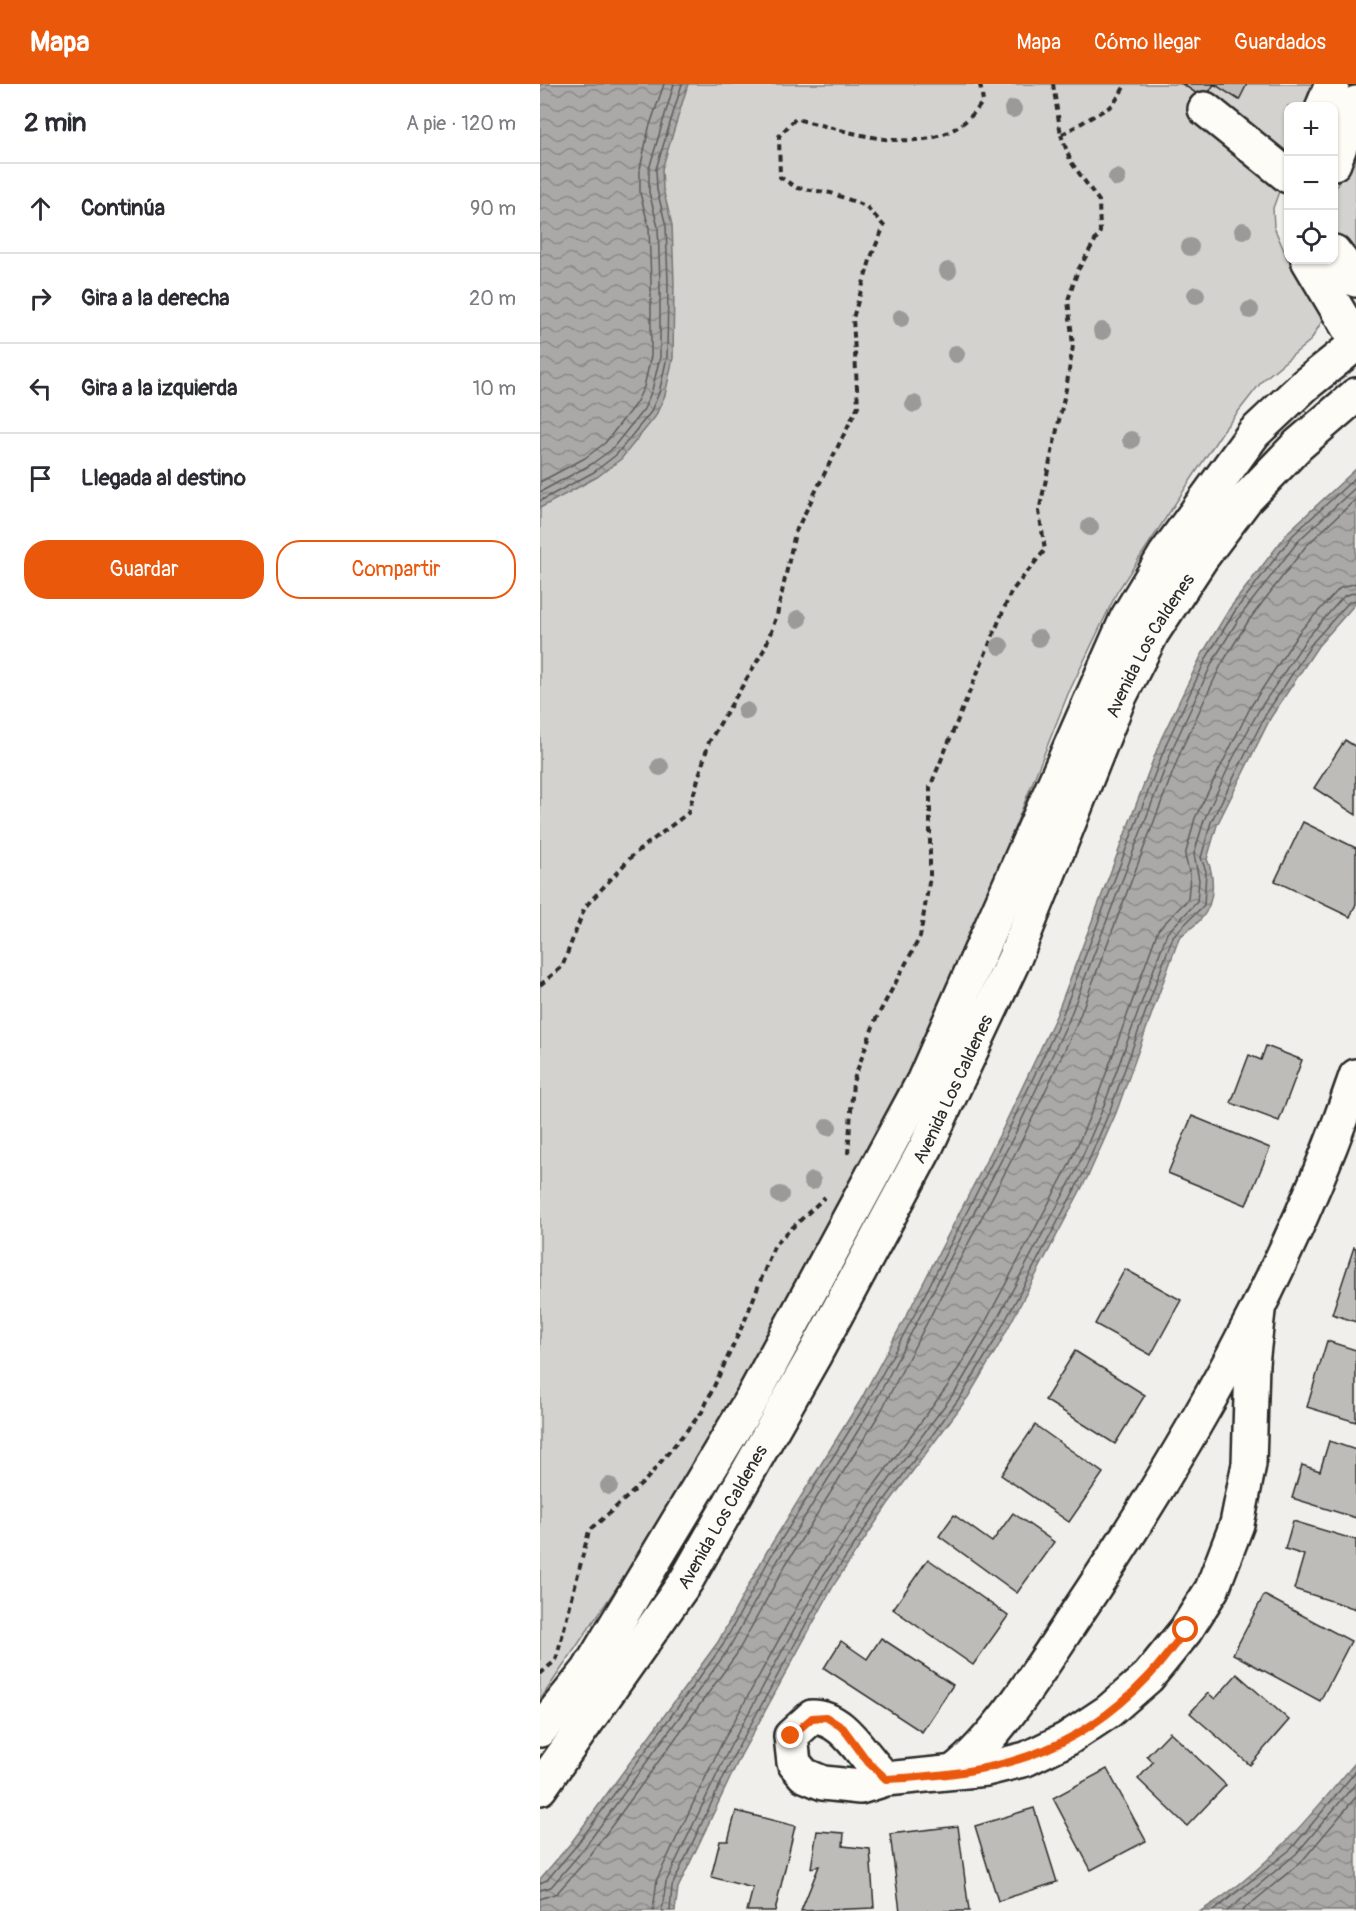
<!DOCTYPE html>
<html lang="es">
<meta charset="utf-8">
<style>
:root{--surface:#fff;--page:#f2f2f3;--text:#2b2b33;--muted:#7c7c81;--line:#e1e1e2;--accent:#ea580c}
body{margin:0;font-family:Pangolin,sans-serif;background:var(--page);color:var(--text)}
.controls{position:absolute;right:18px;top:18px;display:grid;overflow:hidden;border-radius:12px;box-shadow:0 2px 4px #0004}
.controls button{width:54px;height:54px;display:grid;place-items:center;padding:0;border:0;border-bottom:2px solid var(--line);background:var(--surface);color:var(--text);font:30px sans-serif}
.stop{position:absolute;width:18px;height:18px;margin:-14px;border:4px solid #ea580c;border-radius:50%;background:#fff}
.stop.end{background:#ea580c;border-color:#fff;box-shadow:0 2px 6px #0008}
.list{margin:0;padding:0;list-style:none}
h2{display:flex;justify-content:space-between;align-items:center;height:78px;margin:0;padding:0 24px;font-size:26px}
h2 small{font-size:20px;font-weight:400;color:var(--muted)}
.list li{display:grid;grid-template-columns:39px 1fr auto;gap:18px;align-items:center;box-sizing:border-box;height:90px;padding:0 24px;border-top:2px solid var(--line)}
.list b{display:block;font-size:22px;white-space:nowrap}
.list em{font-size:20px;font-style:normal;color:var(--muted)}
.actions{display:flex;gap:12px;padding:18px 24px}
.actions a{flex:1;padding:14px 0;border:2px solid var(--accent);border-radius:24px;text-align:center;font-size:21px;color:var(--accent)}
.actions .main{background:var(--accent);color:#fff}
.icon{flex:none;width:33px;height:33px;fill:none;stroke:currentColor;stroke-width:2;stroke-linecap:round;stroke-linejoin:round}
.map{position:relative;flex:none;width:816px;height:1827px;overflow:hidden}
header{display:flex;align-items:center;gap:36px;box-sizing:border-box;height:84px;padding:0 30px;background:var(--accent);color:#fff}
header strong{font-size:28px}
nav{display:flex;gap:33px;margin-inline-start:auto;font-size:21px}
main{display:flex}
aside{flex:1;background:var(--surface)}
.map>svg:first-child{display:block}
</style>
<header>
<strong>Mapa</strong>
<nav><a>Mapa</a><a>Cómo llegar</a><a>Guardados</a></nav>
</header>
<main>
<aside>
<h2>2 min<small>A pie · 120 m</small></h2>
<ul class="list">
<li><svg class="icon" aria-label="ahead" viewBox="0 0 24 24"><path d="M12 20V5M6 11l6-6 6 6"/></svg><div><b>Continúa</b></div><em>90 m</em></li>
<li><svg class="icon" aria-label="right" viewBox="0 0 24 24"><path d="M7 20v-9h11M14 6l5 5-5 5"/></svg><div><b>Gira a la derecha</b></div><em>20 m</em></li>
<li><svg class="icon" aria-label="left" viewBox="0 0 24 24"><path d="M17 20v-9H6M10 6l-5 5 5 5"/></svg><div><b>Gira a la izquierda</b></div><em>10 m</em></li>
<li><svg class="icon" aria-label="arrive" viewBox="0 0 24 24"><path d="M6 21V4h12l-3 4 3 4H6"/></svg><div><b>Llegada al destino</b></div></li>
</ul>
<div class="actions"><a class="main">Guardar</a><a>Compartir</a></div>
</aside>
<div class="map">
<svg width="816" height="1827" viewBox="0 0 816 1827">
<defs>
<pattern id="water-waves" width="16" height="10" patternUnits="userSpaceOnUse" patternTransform="scale(1.5)"><rect width="16" height="10" fill="#aaa9a7"/><path d="M0 5q4-4 8 0t8 0" fill="none" stroke="#8b8a88"/></pattern>
</defs>
<rect width="100%" height="100%" fill="#f0efeb"/>
<filter id="ink" filterUnits="userSpaceOnUse"><feTurbulence type="fractalNoise" baseFrequency=".0167" numOctaves="2"/><feDisplacementMap in="SourceGraphic" scale="12" xChannelSelector="R" yChannelSelector="G"/><feConvolveMatrix kernelMatrix="1 2 1 2 8 2 1 2 1" color-interpolation-filters="sRGB"/></filter>
<g filter="url(#ink)">
<!-- green -->
<path fill="#d3d2cf" stroke="#7f7e7d" stroke-width="1.5" d="M 0,0 L 777,0 L 770,22 L 748,22 L 748,83 L 733,124 L 734,143 L 748,176 L 751,176 L 780,221 L 782,237 L 771,256 L 723,296 L 683,347 L 577,508 L 528,610 L 438,835 L 364,998 L 256,1205 L 126,1431 L 0,1616 Z
M 816,52 L 816,188 L 794,152 L 794,109 Z"/>
<!-- water -->
<path fill="url(#water-waves)" stroke="#777775" stroke-width="1.5" d="M 0,0 L 148,0 L 122,85 L 123,105 L 132,141 L 134,198 L 133,274 L 125,311 L 115,333 L 81,375 L 57,393 L 0,424 Z
M 816,385 L 816,519 L 778,562 L 731,633 L 677,741 L 667,775 C 675,793 675,819 661,835 C 655,842 646,847 639,854 L 576,1029 L 549,1090 L 459,1261 L 428,1313 L 348,1420 L 295,1499 L 201,1671 L 138,1804 L 135,1827 L 0,1827 L 0,1795 L 31,1759 L 178,1558 L 226,1469 L 320,1317 L 371,1223 L 463,1044 L 516,932 L 621,655 L 662,570 L 690,524 L 749,447 Z
M 816,1678 L 816,1827 L 661,1827 C 727,1787 767,1735 816,1678 Z"/>
<g fill="none" stroke-linecap="round" stroke-linejoin="round">
<!-- shore -->
<path stroke="#5e5d5d" stroke-width="1.5" d="M 0,398 L 45,374 L 65,359 L 96,319 L 104,303 L 111,272 L 111,198 L 109,144 L 100,109 L 100,85 L 109,44 L 124,0
M 0,408 L 50,381 L 71,366 L 104,325 L 112,306 L 120,273 L 120,198 L 118,143 L 109,108 L 109,85 L 134,0
M 0,417 L 54,388 L 76,371 L 110,329 L 119,309 L 127,273 L 128,198 L 126,142 L 117,106 L 116,85 L 142,0
M 0,1799 L 7,1796 L 36,1762 L 183,1561 L 231,1472 L 326,1320 L 377,1226 L 468,1047 L 521,935 L 627,658 L 667,573 L 695,527 L 753,451 L 816,393
M 0,1806 L 11,1803 L 42,1767 L 188,1566 L 238,1476 L 332,1324 L 475,1050 L 528,938 L 634,661 L 673,577 L 701,531 L 759,456 L 816,403
M 0,1815 L 17,1809 L 49,1773 L 196,1571 L 246,1480 L 340,1329 L 483,1054 L 536,942 L 642,664 L 681,581 L 709,536 L 766,462 L 816,415
M 113,1827 L 117,1795 L 181,1661 L 276,1488 L 330,1407 L 409,1300 L 439,1250 L 529,1081 L 555,1020 L 618,846 L 648,815 L 650,791 L 645,772 L 655,734 L 711,622 L 760,547 L 800,504 L 816,499
M 122,1827 L 126,1798 L 189,1665 L 283,1492 L 337,1412 L 417,1305 L 447,1254 L 537,1085 L 563,1024 L 627,849 L 657,818 L 659,796 L 654,770 L 664,736 L 692,676 L 719,626 L 767,554 L 804,512 L 816,508
M 130,1827 L 132,1802 L 195,1669 L 290,1496 L 344,1417 L 423,1309 L 454,1258 L 544,1088 L 570,1026 L 633,852 L 664,821 L 666,787 L 661,774 L 671,738 L 726,630 L 773,558 L 809,518 L 816,516
M 673,1827 L 751,1765 L 816,1687
M 687,1827 L 756,1770 L 816,1699
M 702,1827 L 762,1777 L 816,1713"/>
</g>
<!-- building -->
<path fill="#bdbcb8" stroke="#2b2b2b" stroke-width="1.5" d="M 642,0 L 707,0 L 699,16 L 674,0 L 665,15 Z
M 805,656 L 816,663 L 816,731 L 774,704 Z
M 763,738 L 816,764 L 816,820 L 810,833 L 735,797 Z
M 726,962 L 762,976 L 739,1037 L 691,1019 L 709,971 L 721,976 Z
M 652,1032 L 730,1064 L 706,1121 L 628,1089 Z
M 814,1163 L 816,1164 L 816,1238 L 792,1230 Z
M 585,1185 L 641,1216 L 611,1271 L 555,1240 Z
M 787,1257 L 816,1266 L 816,1338 L 767,1323 Z
M 535,1267 L 605,1311 L 575,1360 L 505,1316 Z
M 495,1341 L 563,1389 L 529,1438 L 461,1391 Z
M 789,1357 L 816,1366 L 816,1434 L 752,1414 L 762,1381 L 780,1387 Z
M 473,1429 L 514,1458 L 477,1509 L 399,1452 L 414,1431 L 452,1458 Z
M 753,1437 L 816,1456 L 816,1525 L 754,1505 L 764,1471 L 745,1465 Z
M 388,1475 L 468,1532 L 433,1581 L 353,1525 Z
M 724,1511 L 811,1557 L 780,1617 L 693,1570 Z
M 341,1554 L 413,1601 L 382,1648 L 284,1584 L 301,1557 L 327,1575 Z
M 697,1590 L 749,1636 L 710,1681 L 650,1629 L 668,1609 L 675,1615 Z
M 630,1648 L 686,1701 L 647,1742 L 598,1695 L 613,1678 L 607,1672 Z
M 567,1685 L 606,1757 L 551,1786 L 513,1714 Z
M 494,1724 L 517,1798 L 458,1817 L 435,1742 Z
M 196,1727 L 255,1742 L 235,1827 L 207,1827 L 213,1804 L 171,1793 L 180,1757 L 188,1757 Z
M 418,1742 L 429,1827 L 360,1827 L 350,1750 Z
M 277,1747 L 304,1749 L 303,1762 L 330,1765 L 334,1824 L 261,1827 L 279,1782 L 271,1784 Z"/>
<g fill="none" stroke-linecap="round" stroke-linejoin="round">
<!-- minor casing -->
<g stroke="#2b2b2b" stroke-width="38">
<g id="minor">
<path d="M 783,22 L 792,0"/>
<path d="M 665,25 L 748,92"/>
<path d="M 794,79 L 816,19"/>
<path d="M 794,168 L 816,196"/>
<path d="M 768,176 L 816,257"/>
<path d="M 0,1646 L 48,1587 L 214,1311 L 384,996 L 587,534 L 625,471 L 714,349 L 765,301 L 816,260"/>
<path d="M 413,1688 C 457,1655 502,1582 533,1535 C 647,1366 750,1186 816,992"/>
<path d="M 346,1695 C 322,1673 305,1633 272,1633 L 251,1652 L 254,1679 L 264,1691 L 283,1699 L 320,1703 L 346,1695 L 446,1685 L 486,1675 L 527,1655 L 569,1627 L 608,1593 L 646,1546 L 672,1505 L 697,1440 L 709,1380 L 712,1279 L 718,1227"/>
<path id="s1" d="M 0,1704 L 146,1497 L 275,1270 L 386,1063 L 475,873 L 579,614 L 612,549 L 662,473 L 705,416 L 758,361 L 816,311"/>
</g>
</g>
<!-- path -->
<path stroke="#2b2b2b" stroke-width="4" stroke-dasharray="6 4.5" stroke-linecap="butt" d="M 513,0 L 521,51 L 573,21 L 586,0
M 0,901 L 22,883 L 45,823 L 94,770 L 148,729 L 169,658 L 225,564 L 237,531 L 255,449 L 318,322 L 313,234 L 331,173 L 344,142 L 326,122 L 291,109 L 257,104 L 240,93 L 239,52 L 255,35 C 318,48 399,84 443,17 L 440,0
M 308,1070 L 313,998 L 335,937 L 380,853 L 390,792 L 390,703 L 471,508 L 505,466 L 499,427 L 526,305 L 533,262 L 528,216 L 538,186 L 560,148 L 559,117 L 531,78 L 521,51
M 0,1590 L 16,1576 L 49,1447 L 105,1397 L 162,1328 L 205,1236 L 235,1160 L 285,1113"/>
<!-- minor -->
<use href="#minor" stroke="#fdfcf7" stroke-width="33"/>
</g>
<!-- trees -->
<g fill="#9b9a98">
<circle cx="473" cy="25" r="9"/>
<circle cx="577" cy="94" r="9"/>
<circle cx="703" cy="147" r="9"/>
<circle cx="650" cy="163" r="9"/>
<circle cx="408" cy="187" r="9"/>
<circle cx="656" cy="211" r="9"/>
<circle cx="710" cy="226" r="9"/>
<circle cx="361" cy="234" r="9"/>
<circle cx="562" cy="247" r="9"/>
<circle cx="416" cy="270" r="9"/>
<circle cx="374" cy="320" r="9"/>
<circle cx="591" cy="356" r="9"/>
<circle cx="550" cy="443" r="9"/>
<circle cx="258" cy="535" r="9"/>
<circle cx="499" cy="554" r="9"/>
<circle cx="460" cy="562" r="9"/>
<circle cx="206" cy="627" r="9"/>
<circle cx="120" cy="683" r="9"/>
<circle cx="288" cy="1043" r="9"/>
<circle cx="272" cy="1097" r="9"/>
<circle cx="240" cy="1111" r="9"/>
<circle cx="69" cy="1402" r="9"/>
</g>
</g>
<g fill="none" stroke-linecap="round" stroke-linejoin="round" filter="url(#ink)">
<!-- route -->
<path stroke="#ea580c" stroke-width="8" d="M 251,1652 L 272,1634 L 286,1633 L 303,1644 L 328,1678 L 346,1695 C 451,1690 533,1673 608,1593 C 622,1578 634,1561 646,1546"/>
</g>
<g text-anchor="middle" stroke-width="4.5" stroke-linejoin="round" paint-order="stroke">
<!-- street labels -->
<g font-size="18" fill="#2b2b2b" stroke="#fdfcf7">
<text dy="6" stroke="none"><textPath href="#s1" startOffset="1299">Avenida Los Caldenes</textPath></text>
<text dy="6" stroke="none"><textPath href="#s1" startOffset="813">Avenida Los Caldenes</textPath></text>
<text dy="6" stroke="none"><textPath href="#s1" startOffset="327">Avenida Los Caldenes</textPath></text>
</g>
</g>
</svg>
<div class="controls">
<button>+</button>
<button>−</button>
<button><svg class="icon" aria-label="locate" viewBox="0 0 24 24"><circle cx="12" cy="12" r="6"/><path d="M12 2v4M12 18v4M2 12h4M18 12h4"/></svg></button>
</div>
<div class="stop" style="left:646px;top:1546px"></div>
<div class="stop end" style="left:251px;top:1652px"></div>
</div>
</main>
